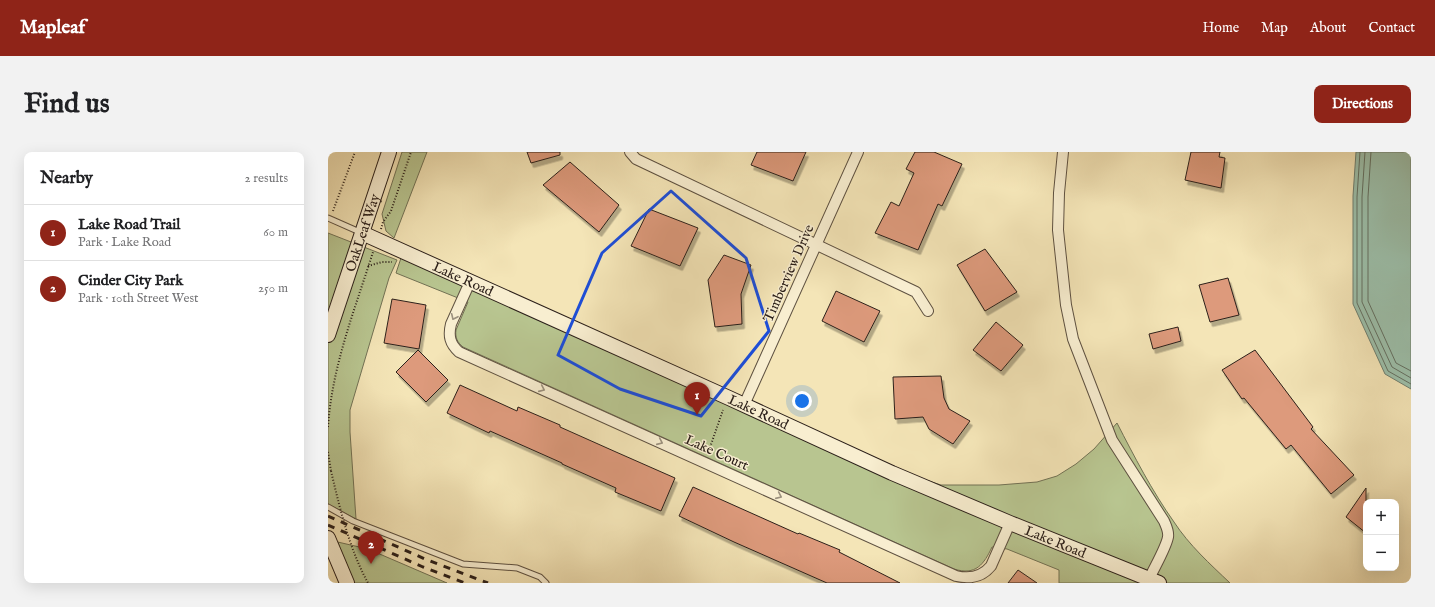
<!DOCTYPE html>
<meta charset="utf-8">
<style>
:root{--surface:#fff;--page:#f2f2f2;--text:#202124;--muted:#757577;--line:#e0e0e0;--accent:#8f2418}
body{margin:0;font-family:"IM FELL English",serif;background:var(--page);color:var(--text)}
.controls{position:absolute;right:12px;bottom:12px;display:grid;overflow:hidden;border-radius:8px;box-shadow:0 4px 16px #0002}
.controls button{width:36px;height:36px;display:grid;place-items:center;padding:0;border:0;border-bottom:1px solid var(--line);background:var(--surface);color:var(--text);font:20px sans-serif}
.you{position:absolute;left:474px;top:249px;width:14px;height:14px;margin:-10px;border:3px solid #fff;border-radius:50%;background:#1a73e8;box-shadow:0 0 0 6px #1a73e833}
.badge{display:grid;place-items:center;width:26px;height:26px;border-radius:50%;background:var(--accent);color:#fff;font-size:13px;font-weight:700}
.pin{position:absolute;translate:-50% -33px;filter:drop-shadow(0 1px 2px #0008)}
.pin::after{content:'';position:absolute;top:21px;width:14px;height:12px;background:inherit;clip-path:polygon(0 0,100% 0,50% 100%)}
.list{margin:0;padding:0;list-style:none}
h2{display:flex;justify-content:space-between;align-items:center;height:52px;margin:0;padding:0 16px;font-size:17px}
h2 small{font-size:13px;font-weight:400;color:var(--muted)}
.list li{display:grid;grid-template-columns:26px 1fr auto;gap:12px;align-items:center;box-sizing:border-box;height:56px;padding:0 16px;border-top:1px solid var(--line)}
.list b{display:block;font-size:15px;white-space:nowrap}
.list p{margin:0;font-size:13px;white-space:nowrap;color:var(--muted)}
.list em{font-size:13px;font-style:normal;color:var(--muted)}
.map{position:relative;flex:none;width:1083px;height:431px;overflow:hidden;border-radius:8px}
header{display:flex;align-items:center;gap:24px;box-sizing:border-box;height:56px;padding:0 20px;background:var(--accent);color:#fff}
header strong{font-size:19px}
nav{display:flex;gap:22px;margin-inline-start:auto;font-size:14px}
.intro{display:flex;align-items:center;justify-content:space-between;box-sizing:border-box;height:96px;padding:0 24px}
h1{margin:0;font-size:28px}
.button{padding:10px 18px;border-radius:8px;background:var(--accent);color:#fff;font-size:14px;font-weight:700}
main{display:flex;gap:24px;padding:0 24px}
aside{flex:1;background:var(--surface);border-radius:8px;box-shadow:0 4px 16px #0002}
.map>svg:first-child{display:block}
</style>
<header>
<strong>Mapleaf</strong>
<nav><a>Home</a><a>Map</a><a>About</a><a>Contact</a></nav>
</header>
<div class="intro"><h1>Find us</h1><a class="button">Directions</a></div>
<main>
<aside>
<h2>Nearby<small>2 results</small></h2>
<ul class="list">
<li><span class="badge">1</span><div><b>Lake Road Trail</b><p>Park · Lake Road</p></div><em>60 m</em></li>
<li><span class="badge">2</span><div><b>Cinder City Park</b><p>Park · 10th Street West</p></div><em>250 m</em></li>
</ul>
</aside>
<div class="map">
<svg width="1083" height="431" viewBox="0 0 1083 431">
<defs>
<filter id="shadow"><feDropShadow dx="2.5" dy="4.5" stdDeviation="0" flood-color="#0004"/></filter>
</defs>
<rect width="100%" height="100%" fill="#f4e5b7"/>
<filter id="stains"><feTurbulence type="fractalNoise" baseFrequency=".005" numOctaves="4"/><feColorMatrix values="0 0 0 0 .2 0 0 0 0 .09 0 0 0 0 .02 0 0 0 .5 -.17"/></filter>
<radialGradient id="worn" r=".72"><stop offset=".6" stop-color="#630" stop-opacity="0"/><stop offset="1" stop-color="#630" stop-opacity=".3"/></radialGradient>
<!-- green -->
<path fill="#b8c590" stroke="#727255" d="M 74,0 L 99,0 L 66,86 L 58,79 L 54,62 Z
M 0,81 L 69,108 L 61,126 L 22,258 L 22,280 L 28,367 L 0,352 Z
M 75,100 L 435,255 L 592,326 L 613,333 L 671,333 L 709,330 L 729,324 L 748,312 L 766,297 L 789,271 C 806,304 824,339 846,370 C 861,393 882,412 902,431 L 731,431 L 731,418 L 679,397 L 664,395 C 656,412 648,424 626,417 L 135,195 C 129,190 127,185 128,178 L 140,150 L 68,121 Z
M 1,388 L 40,397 L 119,431 L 19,431 Z"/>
<!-- water -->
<path fill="#9cbfaa" stroke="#6f7f70" d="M 1028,0 L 1083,0 L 1083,237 L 1057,222 L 1025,152 L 1025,44 Z"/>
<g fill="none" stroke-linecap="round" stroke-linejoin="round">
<!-- shore -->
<path stroke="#647062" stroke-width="1" d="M 1032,0 L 1029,45 L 1029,151 L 1060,219 L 1083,232
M 1037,0 L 1034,45 L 1034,150 L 1064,215 L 1083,226
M 1043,0 L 1040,45 L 1040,149 L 1068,211 L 1083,219"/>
</g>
<!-- building -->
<path fill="#dd9a7b" stroke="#2c201a" filter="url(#shadow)" d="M 199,0 L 232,0 L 232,3 L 203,11 Z
M 429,0 L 478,0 L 465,29 L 423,13 Z
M 587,0 L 606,0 L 634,12 L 614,54 L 610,52 L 590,98 L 547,81 L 563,50 L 571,54 L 586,21 L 578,17 Z
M 863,0 L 892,0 L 891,5 L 897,6 L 893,36 L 857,28 Z
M 242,10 L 291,53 L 271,80 L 215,33 Z
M 321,57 L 370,76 L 352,114 L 303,94 Z
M 657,97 L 689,140 L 657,159 L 629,113 Z
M 396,103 L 423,113 L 413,142 L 414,172 L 387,175 L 380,128 Z
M 900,126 L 911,163 L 882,170 L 871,133 Z
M 508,139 L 552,159 L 536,190 L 494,169 Z
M 64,147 L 98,153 L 91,197 L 56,191 Z
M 668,170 L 695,193 L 673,219 L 645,198 Z
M 850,175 L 853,189 L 825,197 L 821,182 Z
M 90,198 L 120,228 L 98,250 L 68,220 Z
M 927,198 L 985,275 L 983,277 L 1026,323 L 1003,342 L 963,293 L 958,297 L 916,246 L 914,247 L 894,218 Z
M 613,224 L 616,246 L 621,257 L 642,269 L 625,292 L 601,277 L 595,265 L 567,267 L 565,225 Z
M 132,233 L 189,259 L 190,255 L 232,273 L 232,275 L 288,300 L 347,326 L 333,359 L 287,340 L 288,336 L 234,312 L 234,311 L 162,279 L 161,281 L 119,261 Z
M 365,335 L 470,382 L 471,381 L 512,398 L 511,400 L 572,431 L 499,431 L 406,390 L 351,364 Z
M 1038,336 L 1038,381 L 1018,365 Z
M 690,418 L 709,431 L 680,431 Z"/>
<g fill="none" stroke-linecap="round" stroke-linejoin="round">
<!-- lane casing -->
<g stroke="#5e5141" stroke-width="7">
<path id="lane" d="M 0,66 L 34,81
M 0,355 L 25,369 L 135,412 L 189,416 L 212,425 L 218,431"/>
</g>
<!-- street casing -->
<g stroke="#5e5141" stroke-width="12">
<path id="street" d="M 302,0 L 308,7 L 588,140 L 600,159
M 735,0 L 731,41 L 730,78 L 738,153 L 745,187 L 784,288 L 836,369 C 838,374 841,379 840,385 C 838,396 826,416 821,427
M 142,130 L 123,172 C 120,184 122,192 131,200 L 628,424 C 641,427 654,425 663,414 L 682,371
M 416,253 L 530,0"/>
</g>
<!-- secondary casing -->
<g stroke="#2c201a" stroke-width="16">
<g id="secondary">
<path id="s1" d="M 34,81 L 401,246 L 564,321 L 682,371 L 831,431"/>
<path id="s2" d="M 0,183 L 61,0"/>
<path d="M 0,386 L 19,431"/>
</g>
</g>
<!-- path -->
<path stroke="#2c201a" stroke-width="2" stroke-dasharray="1 2" stroke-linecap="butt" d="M 5,59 L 27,0
M 53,77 L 55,70 L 63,59 L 83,0
M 40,114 L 54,110 L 64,110
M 0,275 C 4,214 27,157 45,100
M 0,300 L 3,319
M 380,301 L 395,258"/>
<!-- lane -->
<use href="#lane" stroke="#f8eed0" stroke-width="5"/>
<!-- street -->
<use href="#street" stroke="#f8eed0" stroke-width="10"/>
<!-- secondary -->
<use href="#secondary" stroke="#f8eed0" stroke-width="14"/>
<!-- rail -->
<path stroke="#2c201a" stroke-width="3" stroke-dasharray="7 7" stroke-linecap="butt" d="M 0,364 L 97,407 L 160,431
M 0,373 L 95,415 L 137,431"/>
<!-- path-bridge -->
<path stroke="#2c201a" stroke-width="2" stroke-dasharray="1 2" stroke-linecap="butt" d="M 3,319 C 12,357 21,396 40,431"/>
</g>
<!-- one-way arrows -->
<defs><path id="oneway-chevron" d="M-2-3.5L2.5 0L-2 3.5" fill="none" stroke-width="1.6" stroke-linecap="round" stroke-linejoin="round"/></defs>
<g stroke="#9c917e">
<use href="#oneway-chevron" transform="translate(126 165) rotate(115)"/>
<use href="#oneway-chevron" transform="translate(214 237) rotate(24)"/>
<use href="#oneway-chevron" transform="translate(332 290) rotate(24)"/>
<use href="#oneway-chevron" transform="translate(451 344) rotate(24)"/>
</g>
<!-- marked area -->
<path fill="none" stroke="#1d4ed8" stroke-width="3" stroke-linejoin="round" d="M 343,39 L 418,106 L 441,179 L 373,264 L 292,237 L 230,203 L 274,101 Z"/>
<g text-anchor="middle" stroke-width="3" stroke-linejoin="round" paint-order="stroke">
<!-- street labels -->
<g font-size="14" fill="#2c201a" stroke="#f8eed0">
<text dy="5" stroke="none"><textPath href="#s2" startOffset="108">OakLeaf Way</textPath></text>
<text transform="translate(460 121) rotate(-66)" y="5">Timberview Drive</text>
<text dy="5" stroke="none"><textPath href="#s1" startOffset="111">Lake Road</textPath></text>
<text dy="5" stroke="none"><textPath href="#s1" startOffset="435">Lake Road</textPath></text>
<text transform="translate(389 300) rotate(24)" y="5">Lake Court</text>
<text dy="5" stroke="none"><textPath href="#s1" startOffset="759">Lake Road</textPath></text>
</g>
</g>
<rect width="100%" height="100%" filter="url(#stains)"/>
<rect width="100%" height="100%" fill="url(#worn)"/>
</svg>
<div class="controls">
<button>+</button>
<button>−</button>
</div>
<div class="you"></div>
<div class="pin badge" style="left:369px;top:263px">1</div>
<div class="pin badge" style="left:43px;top:412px">2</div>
</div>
</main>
